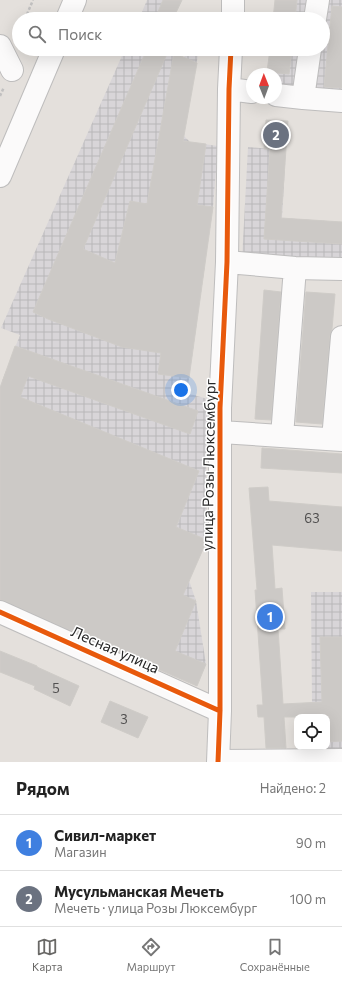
<!DOCTYPE html>
<html lang="ru">
<meta charset="utf-8">
<style>
:root{--surface:#fff;--page:#f6f6f6;--text:#222;--muted:#767676;--line:#e0e0e0;--accent:#696866}
body{margin:0;font-family:Commissioner,sans-serif;background:var(--page);color:var(--text)}
.controls{position:absolute;right:12px;bottom:12px;display:grid;overflow:hidden;border-radius:8px;box-shadow:0 4px 16px #0002}
.controls button{width:36px;height:36px;display:grid;place-items:center;padding:0;border:0;border-bottom:1px solid var(--line);background:var(--surface);color:var(--text);font:20px sans-serif}
.compass{position:absolute;left:246px;top:68px;width:36px;height:36px;border-radius:50%;background:var(--surface);box-shadow:0 4px 16px #0002;rotate:359deg}
.you{position:absolute;left:181px;top:390px;width:14px;height:14px;margin:-10px;border:3px solid #fff;border-radius:50%;background:#1a73e8;box-shadow:0 0 0 6px #1a73e833}
.badge{display:grid;place-items:center;width:26px;height:26px;border-radius:50%;background:var(--accent);color:#fff;font-size:13px;font-weight:700}
.pin{position:absolute;translate:-50% -50%;border:2px solid #fff;box-shadow:0 1px 4px #0006}
.list{margin:0;padding:0;list-style:none}
h2{display:flex;justify-content:space-between;align-items:center;height:52px;margin:0;padding:0 16px;font-size:17px}
h2 small{font-size:13px;font-weight:400;color:var(--muted)}
.list li{display:grid;grid-template-columns:26px 1fr auto;gap:12px;align-items:center;box-sizing:border-box;height:56px;padding:0 16px;border-top:1px solid var(--line)}
.list b{display:block;font-size:15px;white-space:nowrap}
.list p{margin:0;font-size:13px;white-space:nowrap;color:var(--muted)}
.list em{font-size:13px;font-style:normal;color:var(--muted)}
.icon{flex:none;width:22px;height:22px;fill:none;stroke:currentColor;stroke-width:2;stroke-linecap:round;stroke-linejoin:round}
.map{position:relative;flex:none;width:342px;height:762px;overflow:hidden}
.search{position:absolute;background:var(--surface);box-shadow:0 4px 16px #0002;left:12px;right:12px;top:12px;height:44px;display:flex;align-items:center;gap:10px;box-sizing:border-box;padding:0 14px;border-radius:22px;color:var(--muted);font-size:15px}
.sheet{height:164px;background:var(--surface)}
nav{display:flex;justify-content:space-around;align-items:center;box-sizing:border-box;height:56px;border-top:1px solid var(--line);background:var(--surface);font-size:11px;color:var(--muted)}
nav a{display:grid;justify-items:center;gap:2px}
nav .on{color:var(--accent)}
.map>svg:first-child{display:block}
</style>
<div class="map">
<svg width="342" height="762" viewBox="0 0 342 762">
<defs>
<pattern id="industrial-grid" width="8" height="8" patternUnits="userSpaceOnUse"><rect width="8" height="8" fill="#d8d5d8"/><path d="M0 4h8M4 0v8" fill="none" stroke="#b9b7b9"/></pattern>
</defs>
<rect width="100%" height="100%" fill="#e4e0dc"/>
<!-- industrial -->
<path fill="url(#industrial-grid)" d="M 147,0 L 182,0 L 173,19 L 139,19 Z
M 275,0 L 342,0 L 342,108 L 264,102 L 264,98 L 276,98 L 276,74 L 267,74 L 270,49 L 323,49 L 323,19 L 273,19 Z
M 125,49 L 163,49 L 184,58 L 186,49 L 199,49 L 184,136 L 190,142 L 218,146 L 213,207 L 187,393 L 211,400 L 206,452 L 207,540 L 189,580 L 196,601 L 206,664 L 197,686 L 0,601 L 0,386 L 20,335 L 1,328 Z
M 248,147 L 286,150 L 282,218 L 342,222 L 342,261 L 242,260 Z
M 311,592 L 342,592 L 342,751 L 302,752 L 302,747 L 327,747 L 327,717 L 312,703 Z"/>
<!-- building -->
<path fill="#ccc9c6" stroke="#cfccc8" d="M 163,0 L 182,0 L 173,19 L 155,19 Z
M 275,0 L 297,0 L 295,19 L 273,19 Z
M 332,6 L 342,7 L 342,88 L 324,87 Z
M 147,49 L 169,49 L 83,249 L 115,263 L 130,201 L 147,204 L 174,53 L 197,63 L 183,141 L 206,144 L 197,205 L 213,207 L 189,378 L 158,374 L 161,353 L 122,347 L 48,319 L 33,312 Z
M 270,49 L 292,49 L 289,74 L 267,72 Z
M 266,120 L 288,121 L 281,218 L 342,222 L 342,244 L 264,239 L 270,149 L 264,149 Z
M 264,290 L 281,292 L 271,420 L 255,419 Z
M 306,292 L 335,294 L 332,329 L 330,336 L 322,424 L 296,422 Z
M 15,346 L 198,411 L 190,434 L 28,376 L 20,397 L 199,471 L 176,527 L 207,540 L 183,595 L 196,601 L 175,651 L 206,664 L 197,686 L 137,660 L 5,601 L 0,600 L 0,388 Z
M 262,448 L 342,454 L 342,473 L 261,468 Z
M 268,487 L 269,501 L 342,507 L 342,551 L 272,545 L 275,589 L 282,588 L 285,629 L 278,629 L 283,704 L 322,702 L 320,637 L 342,637 L 342,741 L 327,742 L 327,717 L 284,717 L 286,748 L 266,748 L 264,717 L 258,717 L 257,705 L 263,705 L 255,590 L 257,590 L 249,488 Z
M 0,651 L 37,666 L 37,667 L 79,686 L 70,706 L 34,689 L 35,686 L 0,672 Z
M 110,701 L 148,717 L 138,738 L 101,722 Z"/>
<g fill="none" stroke-linecap="round" stroke-linejoin="round">
<!-- minor casing -->
<g stroke="#bebdbd" stroke-width="24">
<path id="minor" d="M 67,19 L 75,0
M 233,19 L 233,0
M 315,19 L 318,0
M 0,46 L 12,70
M 229,89 L 252,92
M 276,95 L 303,98 L 310,49
M 303,98 L 342,101
M 0,176 L 54,49
M 227,262 L 295,268 L 342,269
M 221,432 L 342,440
M 282,436 L 295,268
M 333,439 L 342,337
M 0,612 L 220,711
M 219,761 L 342,760
M 218,762 L 220,711 L 220,408 L 227,262 L 229,89 L 231,49"/>
</g>
<!-- path -->
<path stroke="#c1c0c0" stroke-width="2.5" stroke-dasharray="3 2" stroke-linecap="butt" d="M 25,19 L 33,0
M 0,96 L 4,87"/>
<!-- minor -->
<use href="#minor" stroke="#fbfafa" stroke-width="22"/>
<!-- cycleway casing -->
<g stroke="#fff" stroke-width="8">
<path id="cycleway" d="M 0,612 L 220,711
M 218,762 L 220,711 L 220,408 L 227,262 L 229,89 L 231,49"/>
</g>
<!-- cycleway -->
<use href="#cycleway" stroke="#e8590c" stroke-width="5"/>
</g>
<g text-anchor="middle" stroke-width="3" stroke-linejoin="round" paint-order="stroke">
<!-- number labels -->
<g font-size="13" fill="#515050">
<text x="312" y="523">63</text>
<text x="56" y="693">5</text>
<text x="124" y="724">3</text>
</g>
<!-- street labels -->
<g font-size="15" fill="#272727" stroke="#fff">
<text transform="translate(209 465) rotate(-89)" y="5">улица Розы Люксембург</text>
<text transform="translate(115 650) rotate(24)" y="5">Лесная улица</text>
</g>
</g>
</svg>
<div class="controls">
<button><svg class="icon" aria-label="locate" viewBox="0 0 24 24"><circle cx="12" cy="12" r="6"/><path d="M12 2v4M12 18v4M2 12h4M18 12h4"/></svg></button>
</div>
<svg class="compass" viewBox="-18 -18 36 36"><path d="M0-13l5 13h-10z" fill="#e53935"/><path d="M0 13l5-13h-10z" fill="#767676"/></svg>
<div class="you"></div>
<div class="pin badge" style="left:270px;top:617px;background:#3f7fe0">1</div>
<div class="pin badge" style="left:276px;top:135px;background:#6b7280">2</div>
<div class="search"><svg class="icon" aria-label="search" viewBox="0 0 24 24"><circle cx="10" cy="10" r="6"/><path d="M15 15l6 6"/></svg>Поиск</div>
</div>
<section class="sheet">
<h2>Рядом<small>Найдено: 2</small></h2>
<ul class="list">
<li><span class="badge" style="background:#3f7fe0">1</span><div><b>Сивил-маркет</b><p>Магазин</p></div><em>90 m</em></li>
<li><span class="badge" style="background:#6b7280">2</span><div><b>Мусульманская Мечеть</b><p>Мечеть · улица Розы Люксембург</p></div><em>100 m</em></li>
</ul>
</section>
<nav>
<a class="on"><svg class="icon" aria-label="map" viewBox="0 0 24 24"><path d="M3 6l6-2 6 2 6-2v14l-6 2-6-2-6 2zM9 4v14M15 6v14"/></svg>Карта</a>
<a><svg class="icon" aria-label="directions" viewBox="0 0 24 24"><path d="M12 3l9 9-9 9-9-9zM9 14v-3h6M13 9l2 2-2 2"/></svg>Маршрут</a>
<a><svg class="icon" aria-label="saved" viewBox="0 0 24 24"><path d="M7 4h10v16l-5-4-5 4z"/></svg>Сохранённые</a>
</nav>
